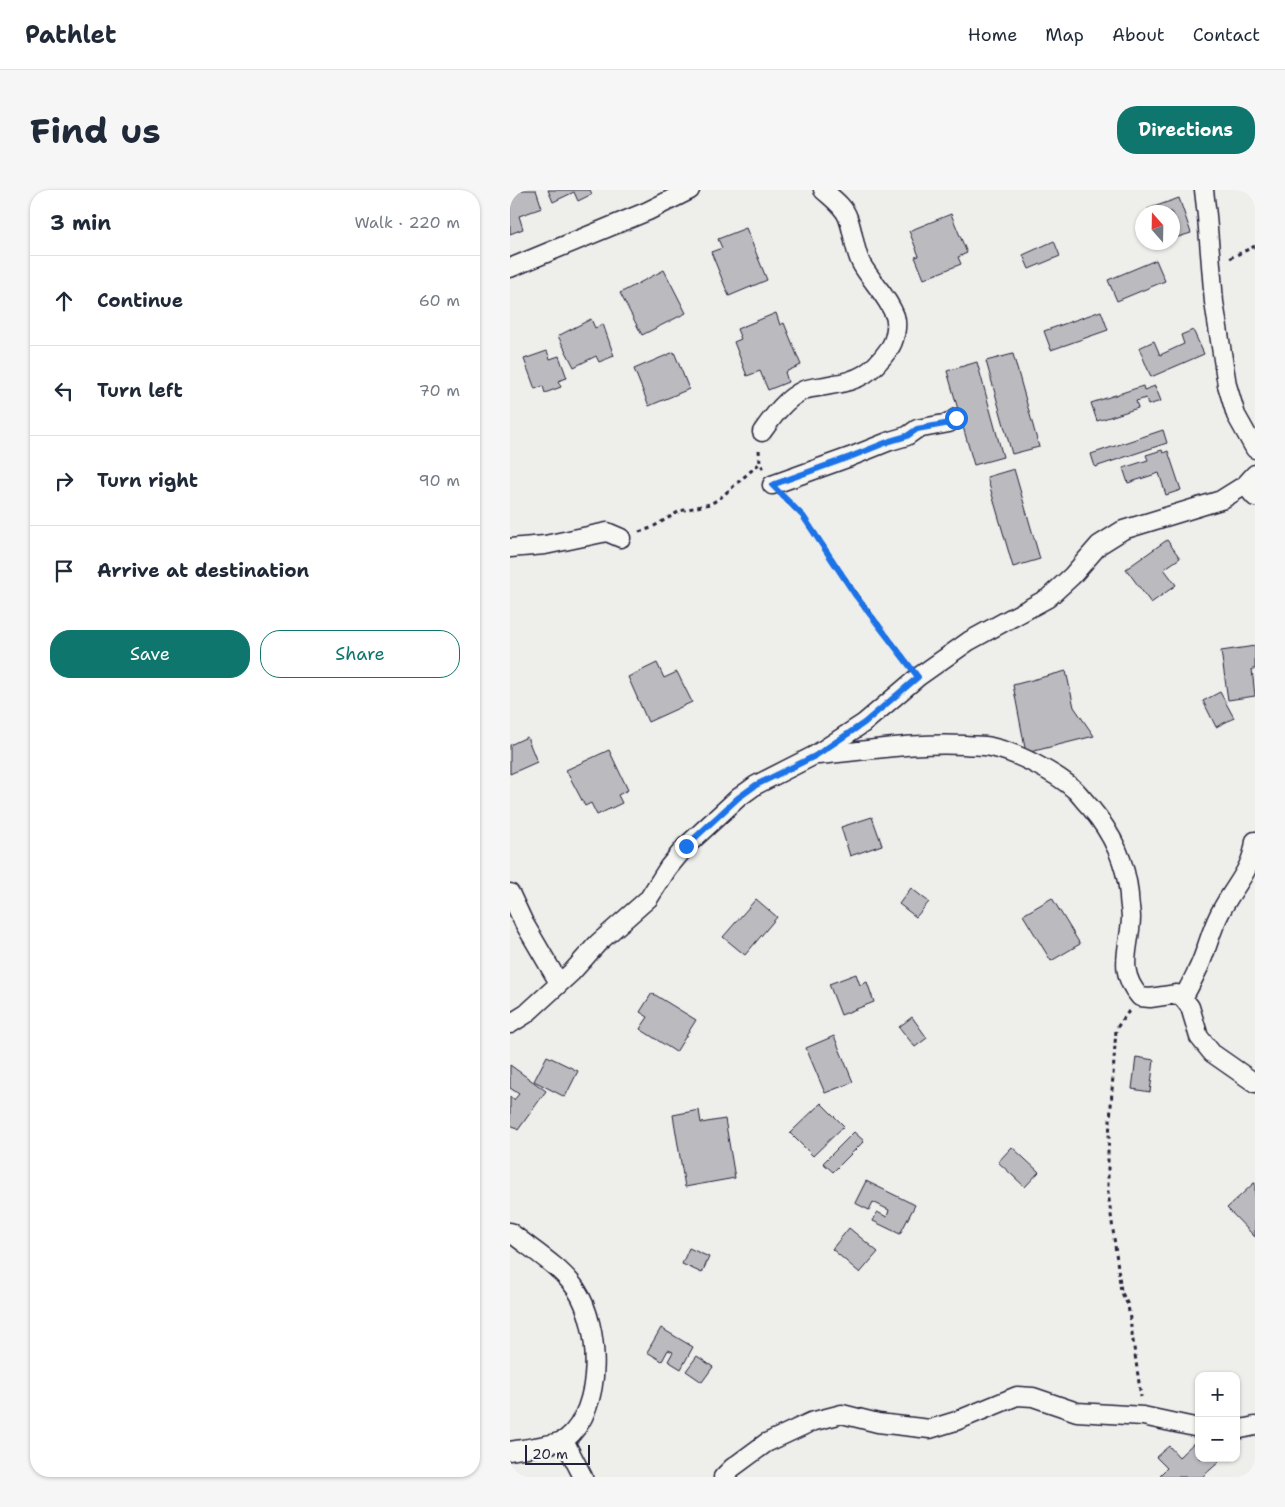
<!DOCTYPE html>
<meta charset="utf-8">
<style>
:root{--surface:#fff;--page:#f6f6f7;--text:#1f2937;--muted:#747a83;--line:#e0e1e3;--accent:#0f766e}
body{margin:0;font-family:"Shantell Sans",sans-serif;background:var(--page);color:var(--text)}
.controls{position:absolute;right:15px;bottom:15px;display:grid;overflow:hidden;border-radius:10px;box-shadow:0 1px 4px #0004}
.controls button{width:45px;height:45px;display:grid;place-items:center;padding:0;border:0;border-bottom:1px solid var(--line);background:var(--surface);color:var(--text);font:25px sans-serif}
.compass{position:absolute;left:625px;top:15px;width:45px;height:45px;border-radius:50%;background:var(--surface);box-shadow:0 1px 4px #0004;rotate:340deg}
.scale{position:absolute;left:15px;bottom:12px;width:65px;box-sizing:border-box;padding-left:5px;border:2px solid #22223b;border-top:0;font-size:14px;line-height:18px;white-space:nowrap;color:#22223b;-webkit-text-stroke:4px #f6f6f2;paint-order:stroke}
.stop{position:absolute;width:15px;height:15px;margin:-11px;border:4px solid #1a73e8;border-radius:50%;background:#fff}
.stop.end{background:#1a73e8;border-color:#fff;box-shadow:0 1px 5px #0008}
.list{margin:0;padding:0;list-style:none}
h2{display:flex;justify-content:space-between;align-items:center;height:65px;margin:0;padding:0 20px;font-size:21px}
h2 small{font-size:16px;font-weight:400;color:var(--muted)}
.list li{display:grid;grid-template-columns:32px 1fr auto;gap:15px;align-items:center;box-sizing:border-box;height:90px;padding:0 20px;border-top:1px solid var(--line)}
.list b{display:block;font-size:19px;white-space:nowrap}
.list em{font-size:16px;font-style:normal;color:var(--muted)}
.actions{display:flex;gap:10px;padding:15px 20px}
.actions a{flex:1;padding:11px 0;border:1px solid var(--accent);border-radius:20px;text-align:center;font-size:18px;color:var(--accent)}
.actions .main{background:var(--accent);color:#fff}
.icon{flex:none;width:28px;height:28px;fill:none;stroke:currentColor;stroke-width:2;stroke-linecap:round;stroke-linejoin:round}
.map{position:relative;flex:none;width:745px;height:1287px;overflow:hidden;border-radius:20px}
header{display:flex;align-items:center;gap:30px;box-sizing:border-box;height:70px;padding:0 25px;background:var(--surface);border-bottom:1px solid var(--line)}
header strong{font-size:24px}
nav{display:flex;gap:28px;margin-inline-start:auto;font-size:18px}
.intro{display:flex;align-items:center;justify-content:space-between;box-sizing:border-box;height:120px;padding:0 30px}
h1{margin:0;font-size:35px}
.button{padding:12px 22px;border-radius:20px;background:var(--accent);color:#fff;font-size:18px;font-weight:700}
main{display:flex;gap:30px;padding:0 30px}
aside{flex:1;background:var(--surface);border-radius:20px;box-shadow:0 1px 4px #0004}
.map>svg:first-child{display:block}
</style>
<header>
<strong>Pathlet</strong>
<nav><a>Home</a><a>Map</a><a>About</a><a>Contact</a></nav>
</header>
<div class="intro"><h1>Find us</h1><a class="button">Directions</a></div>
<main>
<aside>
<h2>3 min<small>Walk · 220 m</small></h2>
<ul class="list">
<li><svg class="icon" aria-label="ahead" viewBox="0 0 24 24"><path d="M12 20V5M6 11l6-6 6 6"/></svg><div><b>Continue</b></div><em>60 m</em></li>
<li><svg class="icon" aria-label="left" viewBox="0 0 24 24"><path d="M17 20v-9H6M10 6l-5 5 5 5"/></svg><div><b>Turn left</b></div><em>70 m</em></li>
<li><svg class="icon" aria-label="right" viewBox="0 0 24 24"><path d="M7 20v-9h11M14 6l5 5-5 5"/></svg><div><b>Turn right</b></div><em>90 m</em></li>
<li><svg class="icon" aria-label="arrive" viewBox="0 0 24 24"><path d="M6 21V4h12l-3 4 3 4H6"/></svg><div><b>Arrive at destination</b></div></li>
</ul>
<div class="actions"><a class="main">Save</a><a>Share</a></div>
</aside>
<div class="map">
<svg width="745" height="1287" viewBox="0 0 745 1287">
<rect width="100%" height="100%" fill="#eeeeeb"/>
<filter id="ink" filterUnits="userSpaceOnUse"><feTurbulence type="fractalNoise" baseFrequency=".02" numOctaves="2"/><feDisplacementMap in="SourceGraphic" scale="10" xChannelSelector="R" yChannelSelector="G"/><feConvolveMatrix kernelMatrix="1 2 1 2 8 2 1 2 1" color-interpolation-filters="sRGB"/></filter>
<g filter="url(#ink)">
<!-- building -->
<path fill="#bbbbbf" stroke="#22223b" d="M 0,0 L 26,0 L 32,18 L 9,26 L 13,39 L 0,44 Z
M 38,0 L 80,0 L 82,4 L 68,11 L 64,2 L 43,12 Z
M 669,8 L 681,43 L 662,49 L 662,22 L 639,22 L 638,19 Z
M 441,24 L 457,63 L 448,67 L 451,74 L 414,89 L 405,67 L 409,66 L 399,41 Z
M 236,38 L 257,90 L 219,106 L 201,62 L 212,58 L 208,49 Z
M 544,51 L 550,66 L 519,79 L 513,65 Z
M 646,70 L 655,91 L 607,111 L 598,90 Z
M 154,80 L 176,123 L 132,145 L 110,103 Z
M 591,121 L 598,140 L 541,160 L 534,141 Z
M 266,123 L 270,135 L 274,133 L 291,175 L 275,182 L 278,192 L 258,200 L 250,181 L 237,186 L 224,152 L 231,149 L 227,139 Z
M 81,129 L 85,138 L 93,134 L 104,166 L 89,172 L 86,166 L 64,177 L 48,146 Z
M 683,140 L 694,164 L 641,187 L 629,158 L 644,151 L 650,165 L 674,154 L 671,145 Z
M 37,161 L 40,169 L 49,166 L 57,188 L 48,191 L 51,197 L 35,203 L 33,196 L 25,199 L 14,169 Z
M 164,162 L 179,199 L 139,216 L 124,179 Z
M 503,164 L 529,257 L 502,264 L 476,171 Z
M 467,172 L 493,267 L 464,275 L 437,181 Z
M 633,196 L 634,200 L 645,196 L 651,211 L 638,215 L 636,208 L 626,211 L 628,218 L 587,231 L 581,213 Z
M 653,240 L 657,253 L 585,277 L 581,264 Z
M 652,260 L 653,263 L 658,261 L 671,300 L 656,305 L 649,283 L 618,293 L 613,278 L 638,270 L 636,265 Z
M 504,279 L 530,369 L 503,377 L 477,287 Z
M 657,350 L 670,368 L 654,379 L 666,395 L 641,413 L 616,379 Z
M 745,456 L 745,479 L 742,479 L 745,506 L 718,510 L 711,461 Z
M 147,473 L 154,488 L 167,482 L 182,512 L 138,532 L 118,487 Z
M 556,481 L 564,517 L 584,546 L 516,563 L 503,495 Z
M 710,502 L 724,528 L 706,537 L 693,511 Z
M 17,547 L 27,572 L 0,584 L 0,555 Z
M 99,560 L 118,600 L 108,605 L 112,613 L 87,625 L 81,613 L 75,616 L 56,580 Z
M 362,627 L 372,655 L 340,666 L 331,637 Z
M 401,698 L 419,712 L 406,727 L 389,714 Z
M 542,708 L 570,754 L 541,771 L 513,725 Z
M 246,709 L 267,727 L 235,765 L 213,747 Z
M 346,784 L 350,795 L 357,792 L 364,812 L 331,825 L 319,794 Z
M 142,803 L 186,830 L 166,862 L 130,839 L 138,827 L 130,822 Z
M 402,827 L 417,848 L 405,857 L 389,837 Z
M 324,846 L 343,892 L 315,903 L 296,858 Z
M 37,866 L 68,881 L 55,907 L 24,891 Z
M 626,867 L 644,870 L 640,902 L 622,899 Z
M 0,875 L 36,901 L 8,940 L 0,934 L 0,907 L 4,910 L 9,904 L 0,898 Z
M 311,913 L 334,936 L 303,966 L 280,943 Z
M 189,920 L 191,933 L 215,929 L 225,988 L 175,997 L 163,925 Z
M 344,942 L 354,951 L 323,982 L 313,973 Z
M 502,957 L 529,982 L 515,997 L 488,972 Z
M 356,991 L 405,1015 L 390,1044 L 363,1031 L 367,1022 L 377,1027 L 379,1020 L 363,1012 L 359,1020 L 345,1013 Z
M 744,993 L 745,993 L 745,1047 L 717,1018 Z
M 339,1038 L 368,1062 L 350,1083 L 322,1059 Z
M 179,1058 L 199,1067 L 192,1083 L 172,1074 Z
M 151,1138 L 183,1157 L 171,1179 L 158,1171 L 163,1162 L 158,1160 L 152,1171 L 137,1162 Z
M 187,1166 L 203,1177 L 192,1192 L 176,1181 Z
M 688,1249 L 689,1268 L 705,1268 L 709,1272 L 692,1287 L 652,1287 L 650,1285 L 657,1278 L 646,1267 L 659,1256 L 669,1267 Z"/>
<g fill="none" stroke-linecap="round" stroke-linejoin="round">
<!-- minor casing -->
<g stroke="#22223b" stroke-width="21">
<path id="minor" d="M 694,0 L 697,26 L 704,112 L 717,195 L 726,225 L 745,259
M 0,78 L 138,21 L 180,0
M 252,242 C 264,225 275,209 294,200 C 302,197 312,197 320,195 C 349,191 362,183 379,159 C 385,151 388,135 385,126 C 378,107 362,92 352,75 C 344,61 344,43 338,28 C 334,16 322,8 313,0
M 262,295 L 340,267 L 380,251 L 397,246 L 407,239 L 439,233 L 446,228
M 735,295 L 745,307
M 0,358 L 35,355 L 97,342 L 111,348
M 308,565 C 357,561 405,552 455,555 C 463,556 473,555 481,557 C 506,562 546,583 565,600 C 570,605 575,612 580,617 C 602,643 616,672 619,705 C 619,713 621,721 621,728 C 620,759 606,780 630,807 L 640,808 L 667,804 L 673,808 L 680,817 L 689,847 L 702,863 L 745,893
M 0,703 L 14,733 L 49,793
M 673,808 C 679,798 684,787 689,777 C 697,759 701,740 710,723 C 723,697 742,681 745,651
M 0,834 L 16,824 L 62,782 L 88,753 L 139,708 L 158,678 L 176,656 L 228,608 L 246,595 L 305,565 L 354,533 L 408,487 L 459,451 L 538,408 L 562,386 L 589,355 L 613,340 L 711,310 L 735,295 L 745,284
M 0,1042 C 21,1059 51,1077 66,1099 C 91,1137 94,1218 56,1249 C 49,1254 11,1259 0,1261
M 726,1240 L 745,1236
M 54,1250 L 73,1287
M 213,1287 L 222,1278 L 256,1253 L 301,1232 L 332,1224 L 368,1233 L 420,1239 L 446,1231 L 507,1206 L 523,1207 L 567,1222 L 633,1226 L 689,1238"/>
</g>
<!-- path -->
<path stroke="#22223b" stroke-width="3" stroke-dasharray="4 4" stroke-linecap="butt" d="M 720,68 L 745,56
M 249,260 L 250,273 L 253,278
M 277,311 L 293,326 L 347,406 L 397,472
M 129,342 L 141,338 L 170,321 L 200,314 L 209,309 L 250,273
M 619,821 L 606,839 L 598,962 L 598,1002 L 611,1101 L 618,1115 L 631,1207"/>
<!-- minor -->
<use href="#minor" stroke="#f6f6f2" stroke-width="18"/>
</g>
</g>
<g fill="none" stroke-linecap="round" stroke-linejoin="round" filter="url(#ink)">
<!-- route -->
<path stroke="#1a73e8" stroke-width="6" d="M 176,656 L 228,608 L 246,595 L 305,566 L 354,533 L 408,487 L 346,406 L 293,326 L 262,295 L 340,267 L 380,251 L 397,246 L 407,239 L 440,233 L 446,228"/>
</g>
</svg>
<div class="controls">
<button>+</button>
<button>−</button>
</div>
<svg class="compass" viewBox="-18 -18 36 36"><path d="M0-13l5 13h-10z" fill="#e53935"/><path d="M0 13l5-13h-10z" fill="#747a83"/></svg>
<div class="scale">20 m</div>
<div class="stop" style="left:446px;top:228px"></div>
<div class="stop end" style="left:176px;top:656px"></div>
</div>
</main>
